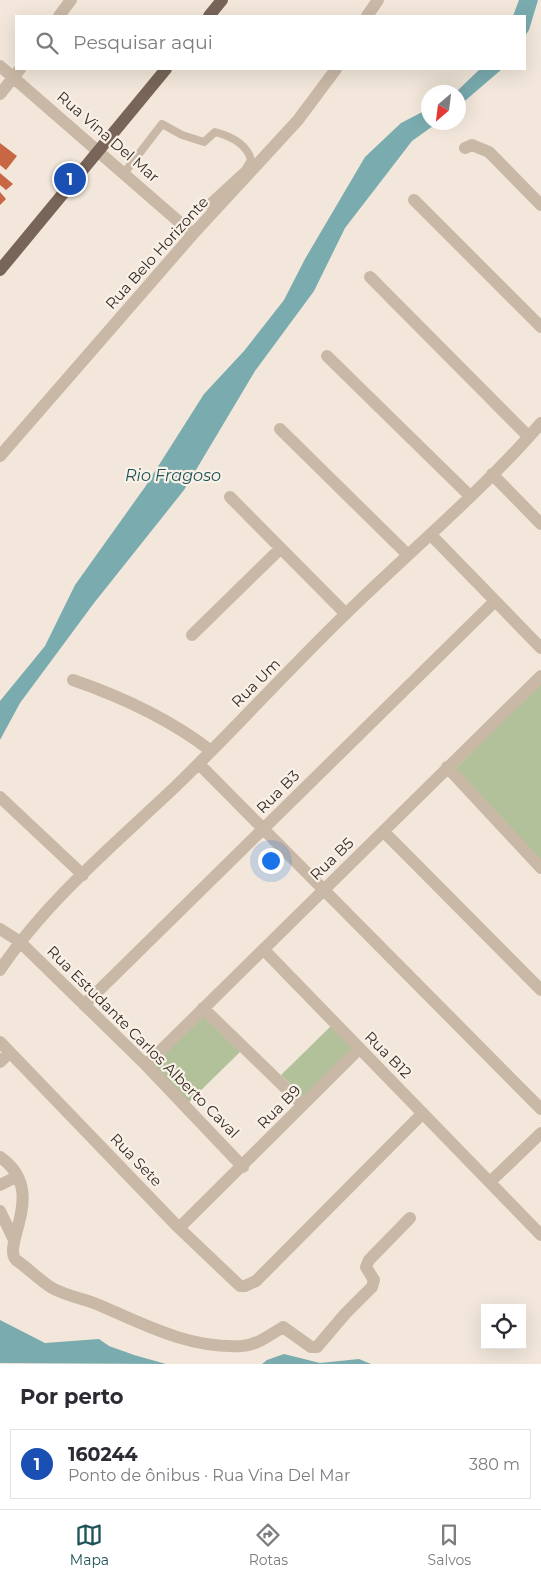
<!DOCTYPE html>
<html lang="pt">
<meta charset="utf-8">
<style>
:root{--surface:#fff;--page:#f7f7f7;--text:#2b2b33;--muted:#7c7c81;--line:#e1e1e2;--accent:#1c5258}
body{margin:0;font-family:Montserrat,sans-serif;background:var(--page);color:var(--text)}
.controls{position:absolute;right:15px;bottom:15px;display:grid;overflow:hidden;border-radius:0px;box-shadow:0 5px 20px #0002}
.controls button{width:45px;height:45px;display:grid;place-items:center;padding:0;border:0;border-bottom:1px solid var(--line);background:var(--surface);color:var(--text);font:25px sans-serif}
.compass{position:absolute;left:421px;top:85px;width:45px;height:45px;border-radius:50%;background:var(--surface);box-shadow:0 5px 20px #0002;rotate:208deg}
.you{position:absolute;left:270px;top:860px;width:18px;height:18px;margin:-12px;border:4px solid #fff;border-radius:50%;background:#1a73e8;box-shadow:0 0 0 8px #1a73e833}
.badge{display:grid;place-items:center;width:32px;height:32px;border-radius:50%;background:var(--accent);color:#fff;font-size:16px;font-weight:700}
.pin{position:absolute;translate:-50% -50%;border:2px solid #fff;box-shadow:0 1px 5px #0006}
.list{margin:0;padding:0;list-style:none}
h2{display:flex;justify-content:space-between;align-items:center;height:65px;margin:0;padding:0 20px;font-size:21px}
h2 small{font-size:16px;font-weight:400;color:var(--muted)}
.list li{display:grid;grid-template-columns:32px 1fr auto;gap:15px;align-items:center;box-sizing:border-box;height:70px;margin:0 10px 10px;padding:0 10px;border:1px solid var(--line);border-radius:0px}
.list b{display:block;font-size:19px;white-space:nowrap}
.list p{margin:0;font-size:16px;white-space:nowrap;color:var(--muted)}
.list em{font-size:16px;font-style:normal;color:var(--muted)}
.icon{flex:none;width:28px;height:28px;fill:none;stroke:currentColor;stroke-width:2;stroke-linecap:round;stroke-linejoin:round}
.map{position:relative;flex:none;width:541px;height:1364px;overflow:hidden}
.search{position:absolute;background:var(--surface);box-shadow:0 5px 20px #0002;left:15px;right:15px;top:15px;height:55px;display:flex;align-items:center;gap:12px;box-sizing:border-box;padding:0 18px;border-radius:0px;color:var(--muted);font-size:19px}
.sheet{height:145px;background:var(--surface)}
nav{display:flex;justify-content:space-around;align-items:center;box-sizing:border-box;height:70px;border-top:1px solid var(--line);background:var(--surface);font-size:14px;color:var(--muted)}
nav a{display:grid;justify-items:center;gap:2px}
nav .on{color:var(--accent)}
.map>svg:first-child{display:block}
</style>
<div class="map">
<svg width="541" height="1364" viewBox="0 0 541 1364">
<rect width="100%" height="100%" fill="#f2e7da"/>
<!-- green -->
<path fill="#b3c19a" d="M 541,682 L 541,862 L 452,772 Z
M 204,1015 L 241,1051 L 188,1103 L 152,1066 Z
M 331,1026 L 354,1049 L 304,1098 L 281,1075 Z"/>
<!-- water -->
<path fill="#79abaf" d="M 519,0 L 538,0 L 529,30 L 525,36 L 525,16 L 513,16 Z
M 480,69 L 502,69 L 459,106 L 458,92 L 456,92 Z
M 428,109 L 428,122 L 437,123 L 412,141 L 345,228 L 314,291 L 255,371 L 184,490 L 94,603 L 20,703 L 0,740 L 0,701 L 45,646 L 75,585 L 145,487 L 204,394 L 244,351 L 284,300 L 305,259 L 365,157 L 401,123 Z
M 0,1320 L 45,1343 L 99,1339 L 109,1346 L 134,1355 L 166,1364 L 0,1363 Z
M 284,1354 L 320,1363 L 359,1359 L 371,1364 L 262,1364 L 267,1360 Z"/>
<!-- building -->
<path fill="#c76743" d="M 0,143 L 17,156 L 6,170 L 0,165 Z
M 0,173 L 13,184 L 6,190 L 0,185 Z
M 0,192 L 6,199 L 0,205 Z"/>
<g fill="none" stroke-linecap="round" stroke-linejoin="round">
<!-- lane -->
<path stroke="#cab8a6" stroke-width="8" d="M 125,172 L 162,124 L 182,135 L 204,142 L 215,132 C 230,136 247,144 251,160 L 245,170 L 207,205"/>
<!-- street -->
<path stroke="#cab8a6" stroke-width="12" d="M 59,16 L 71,0
M 367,16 L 378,0
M 0,66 L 193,234
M 0,94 L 20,69
M 465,148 L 472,145 L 489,152 L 541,205
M 414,200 L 541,327
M 370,277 L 529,437
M 327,356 L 469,495
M 280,429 L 407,554
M 0,456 L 193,234 L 298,120 L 336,69
M 492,474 L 541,524
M 230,497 L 346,614
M 431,535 L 541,648
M 192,635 L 280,549
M 73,680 C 122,697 170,719 211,751
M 199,764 L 541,1109
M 447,767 L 541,868
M 0,797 L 83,875
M 384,832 L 541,990
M 0,929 L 19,941 L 146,1065 L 243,1167
M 264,950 L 541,1235
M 0,970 C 47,900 115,844 176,786 C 237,727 294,663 356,604 C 417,545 485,488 541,423
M 84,1005 L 495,601
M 203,1008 L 303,1105
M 0,1042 L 179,1228 L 240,1286 L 245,1286 L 256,1281 L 423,1113
M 0,1062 L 9,1053
M 146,1065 L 541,676
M 0,1157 C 49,1191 1,1244 16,1260 C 28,1268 39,1280 52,1288 C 67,1296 84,1299 99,1305 C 145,1325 190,1349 242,1346 C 257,1345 270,1335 283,1327 L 311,1347 L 317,1347 L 345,1314 L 372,1287 L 374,1280 L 366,1267 L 369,1260 L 410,1218
M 490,1182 L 541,1133
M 0,1185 L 16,1177
M 0,1211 L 14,1240
M 179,1228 L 359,1049"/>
<!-- primary -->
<path stroke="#786458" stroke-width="12" d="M 209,16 L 222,0
M 0,270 L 166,69"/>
</g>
<g text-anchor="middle" stroke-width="4.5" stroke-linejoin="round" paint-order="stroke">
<!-- street labels -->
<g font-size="15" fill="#362c27" stroke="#f9f1e7">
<text transform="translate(108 137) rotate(41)" y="5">Rua Vina Del Mar</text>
<text transform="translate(157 253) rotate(-48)" y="5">Rua Belo Horizonte</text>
<text transform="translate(256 683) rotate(-45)" y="5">Rua Um</text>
<text transform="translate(278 792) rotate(-45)" y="5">Rua B3</text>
<text transform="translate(332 859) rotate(-44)" y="5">Rua B5</text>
<text transform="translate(143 1042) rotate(45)" y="5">Rua Estudante Carlos Alberto Caval</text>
<text transform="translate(388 1055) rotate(45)" y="5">Rua B12</text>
<text transform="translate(279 1107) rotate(-45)" y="5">Rua B9</text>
<text transform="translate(136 1160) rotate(46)" y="5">Rua Sete</text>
</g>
<!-- water labels -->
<g font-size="16" font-style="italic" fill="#1c5258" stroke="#f9f1e7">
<text x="173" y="481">Rio Fragoso</text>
</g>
</g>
</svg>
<div class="controls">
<button><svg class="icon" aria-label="locate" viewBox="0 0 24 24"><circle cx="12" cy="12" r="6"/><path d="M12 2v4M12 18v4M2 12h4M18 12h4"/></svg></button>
</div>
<svg class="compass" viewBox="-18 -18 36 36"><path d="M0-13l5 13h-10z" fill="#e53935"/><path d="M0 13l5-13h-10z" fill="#7c7c81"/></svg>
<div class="you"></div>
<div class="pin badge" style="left:70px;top:179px;background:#1a4fb4">1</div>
<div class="search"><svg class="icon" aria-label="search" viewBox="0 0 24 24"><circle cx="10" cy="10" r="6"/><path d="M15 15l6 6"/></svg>Pesquisar aqui</div>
</div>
<section class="sheet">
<h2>Por perto<small></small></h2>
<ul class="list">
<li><span class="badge" style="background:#1a4fb4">1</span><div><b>160244</b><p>Ponto de ônibus · Rua Vina Del Mar</p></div><em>380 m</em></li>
</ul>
</section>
<nav>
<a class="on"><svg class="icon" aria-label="map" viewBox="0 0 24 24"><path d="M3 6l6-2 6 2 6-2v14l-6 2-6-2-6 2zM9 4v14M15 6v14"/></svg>Mapa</a>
<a><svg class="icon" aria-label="directions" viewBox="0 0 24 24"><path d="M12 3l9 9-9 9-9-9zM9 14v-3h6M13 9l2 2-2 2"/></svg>Rotas</a>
<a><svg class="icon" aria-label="saved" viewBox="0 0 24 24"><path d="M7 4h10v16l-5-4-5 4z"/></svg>Salvos</a>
</nav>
